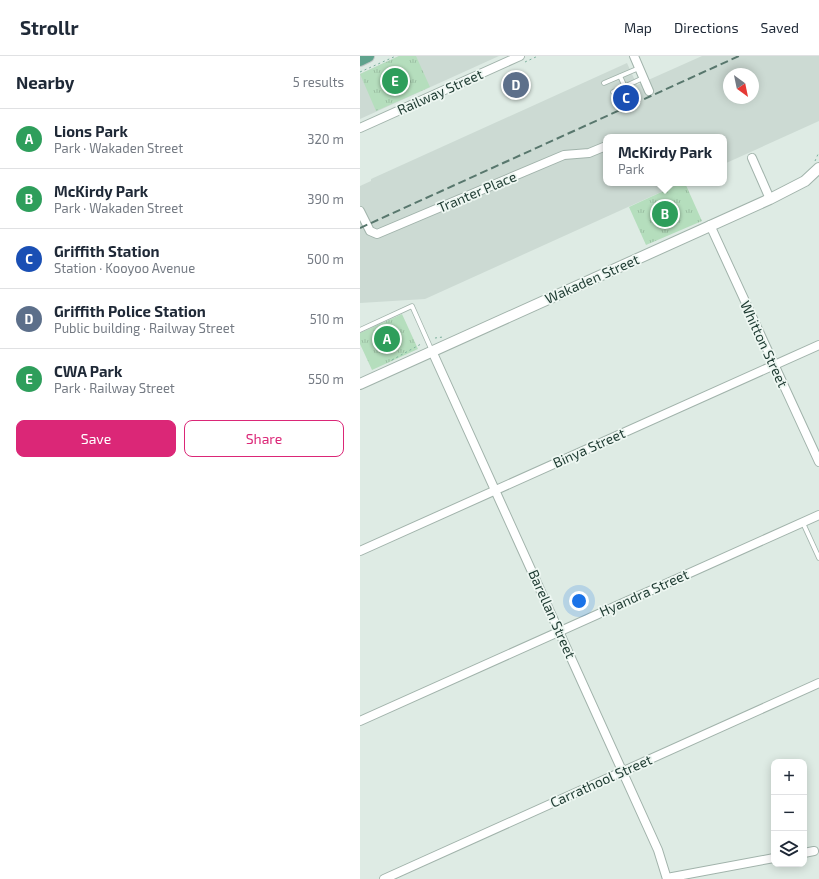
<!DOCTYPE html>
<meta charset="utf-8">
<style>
:root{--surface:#fff;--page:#f2f2f3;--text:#1f2937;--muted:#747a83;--line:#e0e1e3;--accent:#db2777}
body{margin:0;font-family:"Exo 2",sans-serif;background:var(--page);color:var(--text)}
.controls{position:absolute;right:12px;bottom:12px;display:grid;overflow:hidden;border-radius:8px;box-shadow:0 2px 10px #0003}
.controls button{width:36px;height:36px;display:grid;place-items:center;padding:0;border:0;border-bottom:1px solid var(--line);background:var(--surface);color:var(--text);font:20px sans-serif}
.compass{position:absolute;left:363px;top:12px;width:36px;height:36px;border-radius:50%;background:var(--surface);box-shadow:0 2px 10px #0003;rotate:147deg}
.you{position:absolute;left:219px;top:545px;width:14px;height:14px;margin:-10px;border:3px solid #fff;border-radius:50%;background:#1a73e8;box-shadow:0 0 0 6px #1a73e833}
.badge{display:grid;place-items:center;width:26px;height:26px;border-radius:50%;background:var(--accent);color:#fff;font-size:13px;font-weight:700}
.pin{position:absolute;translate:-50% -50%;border:2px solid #fff;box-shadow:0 1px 4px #0006}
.popup{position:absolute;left:243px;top:78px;width:124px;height:52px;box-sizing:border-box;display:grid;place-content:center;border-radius:8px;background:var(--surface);filter:drop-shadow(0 1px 3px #0005);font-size:13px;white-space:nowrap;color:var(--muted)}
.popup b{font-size:15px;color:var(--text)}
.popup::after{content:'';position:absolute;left:50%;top:100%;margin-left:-8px;border:8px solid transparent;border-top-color:var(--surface)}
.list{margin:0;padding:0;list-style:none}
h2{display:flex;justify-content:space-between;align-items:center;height:52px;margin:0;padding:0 16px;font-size:17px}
h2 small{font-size:13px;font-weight:400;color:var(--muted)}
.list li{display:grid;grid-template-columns:26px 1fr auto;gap:12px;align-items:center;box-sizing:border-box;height:60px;padding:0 16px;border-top:1px solid var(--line)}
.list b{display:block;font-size:15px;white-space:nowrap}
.list p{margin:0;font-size:13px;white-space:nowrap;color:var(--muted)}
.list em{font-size:13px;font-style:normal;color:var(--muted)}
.actions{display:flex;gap:8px;padding:12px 16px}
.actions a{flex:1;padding:9px 0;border:1px solid var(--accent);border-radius:8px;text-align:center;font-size:14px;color:var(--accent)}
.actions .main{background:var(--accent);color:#fff}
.icon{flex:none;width:22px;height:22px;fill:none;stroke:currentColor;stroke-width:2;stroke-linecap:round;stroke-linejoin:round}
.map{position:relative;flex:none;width:459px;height:823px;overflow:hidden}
header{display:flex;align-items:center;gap:24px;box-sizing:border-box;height:56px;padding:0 20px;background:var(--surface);border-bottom:1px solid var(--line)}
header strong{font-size:19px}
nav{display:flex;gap:22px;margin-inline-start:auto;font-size:14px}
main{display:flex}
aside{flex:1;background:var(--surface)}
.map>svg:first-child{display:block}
</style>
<header>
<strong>Strollr</strong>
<nav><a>Map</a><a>Directions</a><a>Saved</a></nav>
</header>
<main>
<aside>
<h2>Nearby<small>5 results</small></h2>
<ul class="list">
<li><span class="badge" style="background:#2e9e5b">A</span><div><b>Lions Park</b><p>Park · Wakaden Street</p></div><em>320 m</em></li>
<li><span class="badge" style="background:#2e9e5b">B</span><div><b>McKirdy Park</b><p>Park · Wakaden Street</p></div><em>390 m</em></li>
<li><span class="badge" style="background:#1a4fb4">C</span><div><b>Griffith Station</b><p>Station · Kooyoo Avenue</p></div><em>500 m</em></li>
<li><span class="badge" style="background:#5c6f8a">D</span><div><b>Griffith Police Station</b><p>Public building · Railway Street</p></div><em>510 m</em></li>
<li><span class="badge" style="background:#2e9e5b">E</span><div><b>CWA Park</b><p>Park · Railway Street</p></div><em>550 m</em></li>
</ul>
<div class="actions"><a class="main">Save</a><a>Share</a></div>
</aside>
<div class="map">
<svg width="459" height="823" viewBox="0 0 459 823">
<defs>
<pattern id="park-tufts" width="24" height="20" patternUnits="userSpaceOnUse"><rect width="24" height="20" fill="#b5debd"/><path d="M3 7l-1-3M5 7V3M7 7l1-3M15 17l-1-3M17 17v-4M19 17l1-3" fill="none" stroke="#9bbfa3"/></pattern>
</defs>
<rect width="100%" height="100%" fill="#deebe4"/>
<!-- built -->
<path fill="#ccdad3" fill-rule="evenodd" d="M 39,0 L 139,0 L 0,63 L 0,18 Z
M 342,0 L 459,0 L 459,65 L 364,108 L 364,81 L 246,81 L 246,127 L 321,127 L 65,243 L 0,247 L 0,130 L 11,125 L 11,123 L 267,7 L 277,29 ZM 369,18 L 393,18 L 393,42 L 369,42 Z"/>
<!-- park -->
<path fill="url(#park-tufts)" d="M 39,0 L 56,0 L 70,31 L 16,55 L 0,18 Z
M 321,127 L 325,127 L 342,165 L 286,189 L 269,151 Z
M 42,258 L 58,293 L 12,314 L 0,288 L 0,277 Z"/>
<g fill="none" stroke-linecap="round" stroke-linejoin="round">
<!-- service casing -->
<g stroke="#a1b3ab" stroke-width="5.5">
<path id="service" d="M 260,20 L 265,31
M 244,27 L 279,12
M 253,36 L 283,22
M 0,274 L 52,250 L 72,295
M 443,467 L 459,502"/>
</g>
<!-- minor casing -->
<g stroke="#a1b3ab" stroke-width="10">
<path id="minor" d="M 274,0 L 289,35
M 0,72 L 160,0
M 392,102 L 410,143
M 0,155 L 10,175 L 17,178 L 204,99 L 229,97 L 246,90
M 350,169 L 459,406
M 72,295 L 298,794 L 307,823
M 0,495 L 459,289
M 0,665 L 459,459
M 444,797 L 454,795
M 307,822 L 414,802
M 24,823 L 459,627"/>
</g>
<!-- tertiary casing -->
<g stroke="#a1b3ab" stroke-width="12">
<path id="tertiary" d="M 0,328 L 410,143 L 445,125 L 459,112"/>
</g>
<!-- primary casing -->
<g stroke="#c0c8c6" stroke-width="14">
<path id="primary" d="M 0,4 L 8,0"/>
</g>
<!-- path -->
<path stroke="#7cb09d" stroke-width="1" stroke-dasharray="2 3" stroke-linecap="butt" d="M 165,6 L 178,0
M 0,16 L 36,0
M 255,42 L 274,33 L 275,35 L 279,34
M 455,105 L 459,96
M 75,282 L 83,281
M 32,304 L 61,288"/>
<!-- service -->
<use href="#service" stroke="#fff" stroke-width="4"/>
<!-- minor -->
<use href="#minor" stroke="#fff" stroke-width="8"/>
<!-- tertiary -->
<use href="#tertiary" stroke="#fff" stroke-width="10"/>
<!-- primary -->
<use href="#primary" stroke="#5fa38d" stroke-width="12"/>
<!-- rail -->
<path stroke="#58776d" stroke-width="2" stroke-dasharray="8 4" stroke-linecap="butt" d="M 0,172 L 379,0"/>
</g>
<g text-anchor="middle" stroke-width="3.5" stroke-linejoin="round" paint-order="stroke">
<!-- street labels -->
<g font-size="14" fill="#1e3b32" stroke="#eef7f2">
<text transform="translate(80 36) rotate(-24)" y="5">Railway Street</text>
<text transform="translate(117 136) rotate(-23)" y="5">Tranter Place</text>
<text transform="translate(232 223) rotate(-24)" y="5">Wakaden Street</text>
<text transform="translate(404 288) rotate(65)" y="5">Whitton Street</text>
<text transform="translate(229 392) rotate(-24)" y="5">Binya Street</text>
<text transform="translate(284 537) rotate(-24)" y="5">Hyandra Street</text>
<text transform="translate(192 558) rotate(66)" y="5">Barellan Street</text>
<text transform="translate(241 725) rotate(-24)" y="5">Carrathool Street</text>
</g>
</g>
</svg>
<div class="controls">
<button>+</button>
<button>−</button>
<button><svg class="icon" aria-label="layers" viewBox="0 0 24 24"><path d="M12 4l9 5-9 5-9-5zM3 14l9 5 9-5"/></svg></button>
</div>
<svg class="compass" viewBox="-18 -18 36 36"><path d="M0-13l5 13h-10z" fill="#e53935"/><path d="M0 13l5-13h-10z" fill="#747a83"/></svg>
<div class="you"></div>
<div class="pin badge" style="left:27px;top:283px;background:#2e9e5b">A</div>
<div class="pin badge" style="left:305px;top:158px;background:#2e9e5b">B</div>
<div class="popup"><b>McKirdy Park</b>Park</div>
<div class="pin badge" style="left:266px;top:42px;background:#1a4fb4">C</div>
<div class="pin badge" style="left:156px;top:29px;background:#5c6f8a">D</div>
<div class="pin badge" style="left:35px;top:25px;background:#2e9e5b">E</div>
</div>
</main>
